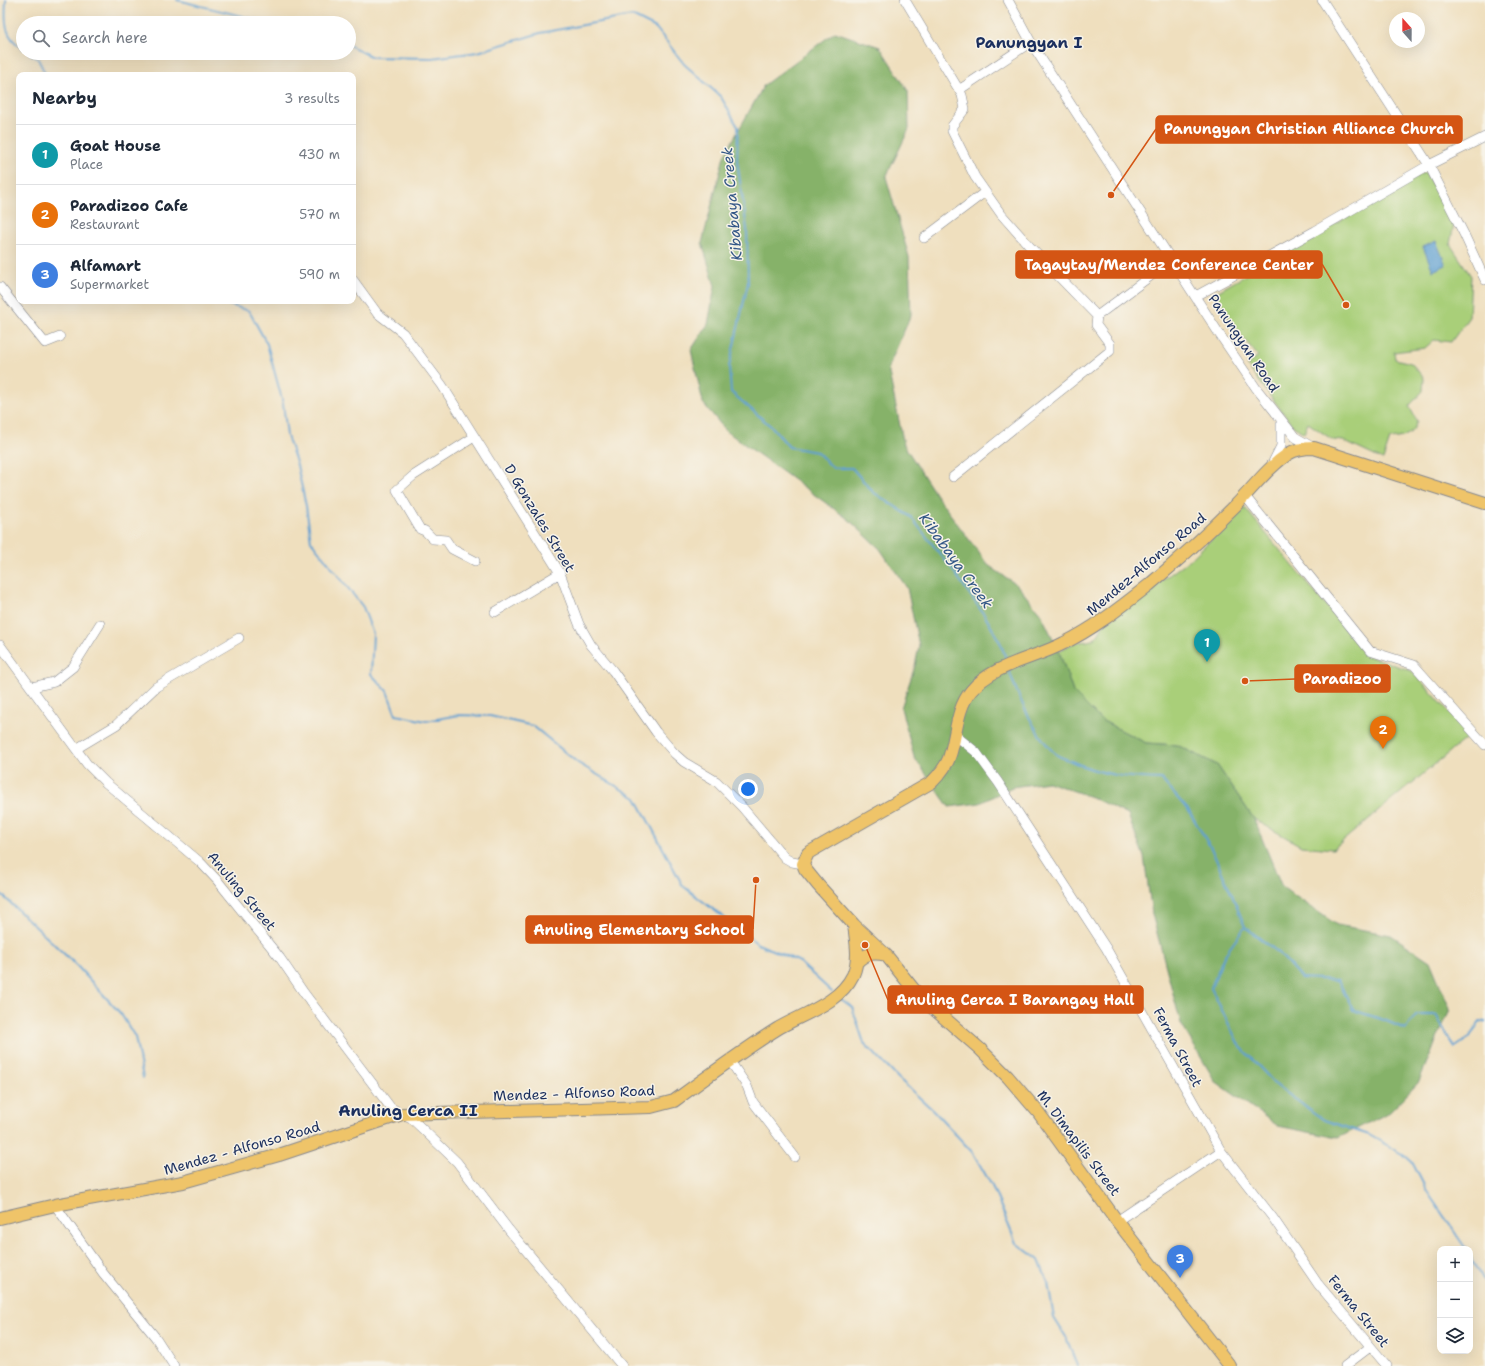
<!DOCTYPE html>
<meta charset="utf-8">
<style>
:root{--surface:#fff;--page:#f2f2f3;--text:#1f2937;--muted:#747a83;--line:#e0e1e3;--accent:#d1495b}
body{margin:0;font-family:"Shantell Sans",sans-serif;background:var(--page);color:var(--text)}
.controls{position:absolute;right:12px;bottom:12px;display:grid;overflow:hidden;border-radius:8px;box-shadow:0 4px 16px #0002}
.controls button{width:36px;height:36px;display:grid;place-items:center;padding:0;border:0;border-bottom:1px solid var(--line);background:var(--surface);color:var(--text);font:20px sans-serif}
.compass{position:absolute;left:1389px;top:12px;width:36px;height:36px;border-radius:50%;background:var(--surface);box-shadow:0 4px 16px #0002;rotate:339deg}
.you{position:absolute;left:748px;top:789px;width:14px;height:14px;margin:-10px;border:3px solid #fff;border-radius:50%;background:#1a73e8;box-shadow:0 0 0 6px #1a73e833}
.badge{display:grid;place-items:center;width:26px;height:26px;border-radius:50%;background:var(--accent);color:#fff;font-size:13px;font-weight:700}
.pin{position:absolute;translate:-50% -33px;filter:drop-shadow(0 1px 2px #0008)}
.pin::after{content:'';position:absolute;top:21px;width:14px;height:12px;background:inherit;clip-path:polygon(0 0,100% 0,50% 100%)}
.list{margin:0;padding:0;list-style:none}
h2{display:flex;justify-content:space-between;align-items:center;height:52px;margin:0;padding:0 16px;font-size:17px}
h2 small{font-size:13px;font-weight:400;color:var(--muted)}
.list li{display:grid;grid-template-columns:26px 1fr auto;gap:12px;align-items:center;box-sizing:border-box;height:60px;padding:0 16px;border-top:1px solid var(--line)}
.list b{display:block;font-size:15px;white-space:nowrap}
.list p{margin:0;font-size:13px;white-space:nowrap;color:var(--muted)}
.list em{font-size:13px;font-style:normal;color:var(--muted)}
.icon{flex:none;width:22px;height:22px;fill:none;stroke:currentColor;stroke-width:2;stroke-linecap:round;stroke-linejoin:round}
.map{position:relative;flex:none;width:1485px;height:1366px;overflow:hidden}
.search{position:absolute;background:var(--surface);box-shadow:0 4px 16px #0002;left:16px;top:16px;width:340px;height:44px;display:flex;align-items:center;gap:10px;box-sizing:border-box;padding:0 14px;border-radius:22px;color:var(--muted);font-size:15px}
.panel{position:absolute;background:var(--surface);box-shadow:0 4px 16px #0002;left:16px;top:72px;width:340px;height:232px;border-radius:8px}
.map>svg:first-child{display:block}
</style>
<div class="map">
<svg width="1485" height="1366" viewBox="0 0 1485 1366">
<rect width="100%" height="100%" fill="#f7f3e8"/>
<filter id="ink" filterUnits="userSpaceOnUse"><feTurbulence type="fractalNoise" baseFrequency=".025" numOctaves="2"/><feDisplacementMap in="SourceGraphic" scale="8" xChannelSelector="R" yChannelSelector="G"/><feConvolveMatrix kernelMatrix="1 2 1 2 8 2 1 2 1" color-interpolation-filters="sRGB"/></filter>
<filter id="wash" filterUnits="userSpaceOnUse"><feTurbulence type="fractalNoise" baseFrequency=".012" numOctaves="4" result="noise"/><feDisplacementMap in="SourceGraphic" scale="16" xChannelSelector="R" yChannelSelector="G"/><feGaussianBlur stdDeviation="0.9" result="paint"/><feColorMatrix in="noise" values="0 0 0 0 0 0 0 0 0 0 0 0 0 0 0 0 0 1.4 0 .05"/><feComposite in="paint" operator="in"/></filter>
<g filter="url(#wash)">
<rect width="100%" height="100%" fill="#efdfbe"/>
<!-- green -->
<path fill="#a9cf79" stroke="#627f6c" d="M 1425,172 L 1454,224 L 1450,244 L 1471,276 L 1469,317 L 1451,342 L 1434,340 L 1425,348 L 1394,352 L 1395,359 L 1411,363 L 1424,378 L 1423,391 L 1409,406 L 1417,421 C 1413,435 1403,438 1390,439 L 1383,460 L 1343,441 L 1333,440 L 1308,423 L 1304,433 L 1293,426 L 1247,365 L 1258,356 L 1233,326 L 1215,293 Z
M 1244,507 L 1368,656 L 1412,671 L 1470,735 L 1333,849 L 1301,846 L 1254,819 L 1217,765 L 1177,745 L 1146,743 L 1101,720 L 1073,692 L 1059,651 C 1063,649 1069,645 1074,643 C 1087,640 1097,644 1102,626 L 1193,557 Z"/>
<!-- forest -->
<path fill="#86b269" stroke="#507064" d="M 835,32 L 880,47 L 908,91 L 909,129 L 886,177 L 909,257 L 911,315 L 888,368 L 904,445 L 936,495 L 988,565 L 1017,585 L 1041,614 L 1059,651 L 1073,692 L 1101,720 L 1146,743 L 1177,745 L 1217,765 L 1254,819 L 1282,887 L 1337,925 L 1391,935 L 1430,961 L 1450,1009 L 1418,1083 L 1390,1112 L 1338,1138 L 1278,1126 L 1215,1081 L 1181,1024 L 1152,914 L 1144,857 L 1128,815 L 1091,797 L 1048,782 L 1012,787 L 980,803 L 949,807 L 914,757 L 901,708 L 915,666 L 919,646 L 907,588 L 880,549 L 848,519 L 726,431 L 703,403 L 691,350 L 708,324 L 715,286 L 702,243 L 724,156 L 764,85 Z"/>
<!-- water -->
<path fill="#5fa0d2" stroke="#3d6898" d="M 1436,241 L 1446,265 L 1433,271 L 1423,247 Z"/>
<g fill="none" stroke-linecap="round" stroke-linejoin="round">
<!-- stream -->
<path stroke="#5fa0d2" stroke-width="2" d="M 6,0 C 5,22 3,35 23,49
M 177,0 L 270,23
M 349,45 L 372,57 L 432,58 L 478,52 L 540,33 L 632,16 L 656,28 L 684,64 L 721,97 L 738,127 L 737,161 L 747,229 L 748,283 L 729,367 L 731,392 L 773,428 L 789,447 L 817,452 L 833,468 L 852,468 L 873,492 L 911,517 L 952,569 L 985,616 L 1001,644 L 1007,662
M 29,53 L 38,59 L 46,75
M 218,301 L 249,311 L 267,344 L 283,403 L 287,436 L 297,465 L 306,506 L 311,541 L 363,607 L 373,634 L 371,674 L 387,691 L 396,715 L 426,721 L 459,715 L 490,716 L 533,726 L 578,763 L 636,798 L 683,886 L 758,944 L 798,961 L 832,992
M 1009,670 C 1017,695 1037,739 1057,755 C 1061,758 1067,759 1071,761 C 1101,775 1129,778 1161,779 L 1189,811 L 1211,848 L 1232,895 L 1245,927 L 1279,953 L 1301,978 L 1338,980 L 1353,1010 L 1384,1020 L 1405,1029 L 1417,1015 L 1436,1015 L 1454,1048 L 1469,1038 L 1480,1021 L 1485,1022
M 0,893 L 77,966 L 121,1014 L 135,1037 L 143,1078
M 1245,927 L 1224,956 L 1211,988 L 1239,1045 L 1277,1086 L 1324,1120 L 1369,1135 L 1403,1154 L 1412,1162 L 1428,1193 L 1466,1249
M 841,999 L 852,1007 L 864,1043 L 898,1078 L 934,1111 L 973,1153 L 992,1186 L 1016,1243 L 1039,1260 L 1048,1283 L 1054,1318 L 1066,1337 L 1077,1366
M 1470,1256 L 1485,1285"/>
</g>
</g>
<g filter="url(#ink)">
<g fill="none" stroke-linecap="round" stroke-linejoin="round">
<!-- minor casing -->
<g stroke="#85878e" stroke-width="10">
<path id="minor" d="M 905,0 L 962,95 L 965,109 L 952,126 L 952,131 L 975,177 L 1001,214 L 1032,249 L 1097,316 L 1172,260
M 1008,0 L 1033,46 L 1220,335 L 1256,388 L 1295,437 L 1314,448
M 1322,0 L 1429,165 L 1464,234 L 1485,280
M 959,90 L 1031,42
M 924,238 L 985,192
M 353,280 L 377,313 L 403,333 L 442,385 L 560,573 L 579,624 L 591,645 L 613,671 L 656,732 L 675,754 L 684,762 L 716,781 L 742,807 L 785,858 L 792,862 L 803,864
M 0,287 L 45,343 L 60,337
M 1196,296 L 1315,231 L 1429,165 L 1485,137
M 474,437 L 413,476 L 397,490 L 420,529 L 425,531 L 433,539 L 446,540 L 452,549 L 475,561
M 1271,466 L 1281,446 L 1281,421
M 953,477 L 1110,351 L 1110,344 L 1096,325 L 1097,316
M 1245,496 L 1370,651 L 1414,665 L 1485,745
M 495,612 L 560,573
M 0,645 L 87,764 L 106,783 L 200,862 L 217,880 L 280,958 L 304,993 L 391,1108 L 411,1118 L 457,1162 L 509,1230 L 622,1366
M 32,687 L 54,682 L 73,667 L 100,624
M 955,735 L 976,752 L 998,782 L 1106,948 L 1221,1151 L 1273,1218 L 1318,1284 L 1387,1366
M 76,749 L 116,725 L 156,687 L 239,638
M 730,1061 L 747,1086 L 753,1102 L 795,1157
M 55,1205 L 103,1273 L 156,1338 L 174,1366
M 1117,1221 L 1221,1151
M 1345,1366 L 1370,1347"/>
</g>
<!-- major casing -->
<g stroke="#85878e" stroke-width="14">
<path id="major" d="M 857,962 C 866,953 874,952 886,955
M 0,1218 L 55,1205 L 183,1182 L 279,1155 L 402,1114 L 651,1107 L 674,1101 C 708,1076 742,1051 777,1029 C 802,1014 839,1004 853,975 C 860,959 856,941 854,925
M 1230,1366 L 1117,1221 L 1038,1112 L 1008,1077 L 980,1049 L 919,996 L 886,955 L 854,925 L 818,885 L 805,869 L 803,864 L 808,853 L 932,782 C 940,774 947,766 950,755 C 957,734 956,709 971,691 C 993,664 1034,659 1064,643 C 1095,628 1122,606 1149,585 C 1179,560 1208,533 1236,505 C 1253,488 1267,468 1288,454 C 1296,449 1304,448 1314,448 L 1485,503"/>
</g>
<!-- minor -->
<use href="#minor" stroke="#fff" stroke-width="9"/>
<!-- major -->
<use href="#major" stroke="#efc469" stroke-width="12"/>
</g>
</g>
<g text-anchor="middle" stroke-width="3" stroke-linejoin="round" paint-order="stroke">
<!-- street labels -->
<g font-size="14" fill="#1b2f5e" stroke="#f7f3e8">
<text transform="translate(1244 343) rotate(56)" y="5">Panungyan Road</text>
<text transform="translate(540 518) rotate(59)" y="5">D Gonzales Street</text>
<text transform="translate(1146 564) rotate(-40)" y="5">Mendez-Alfonso Road</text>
<text transform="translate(242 891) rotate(50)" y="5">Anuling Street</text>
<text transform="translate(1178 1047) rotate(62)" y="5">Ferma Street</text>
<text transform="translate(574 1093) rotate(-2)" y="5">Mendez - Alfonso Road</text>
<text transform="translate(1079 1143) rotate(53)" y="5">M. Dimapilis Street</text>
<text transform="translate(242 1148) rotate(-16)" y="5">Mendez - Alfonso Road</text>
<text transform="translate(1359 1311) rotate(51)" y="5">Ferma Street</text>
</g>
<!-- water labels -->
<g font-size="15" font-style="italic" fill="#335787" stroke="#f7f3e8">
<text transform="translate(732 204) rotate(-95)" y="5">Kibabaya Creek</text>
<text transform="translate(956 561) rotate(54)" y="5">Kibabaya Creek</text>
</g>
<!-- quarter labels -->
<g font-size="16" font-weight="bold" fill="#1b2f5e" stroke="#f7f3e8">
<text x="1029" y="48">Panungyan I</text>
<text x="408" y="1116">Anuling Cerca II</text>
</g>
</g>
<!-- callouts -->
<path fill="none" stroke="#d45514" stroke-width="1.5" d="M1111 195L1156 129M1346 305L1322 264M1245 681L1295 679M756 880L753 929M865 945L888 1000"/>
<g fill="#d45514" stroke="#f7f3e8" stroke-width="1.5">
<circle cx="1111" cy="195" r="4"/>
<circle cx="1346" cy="305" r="4"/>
<circle cx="1245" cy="681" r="4"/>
<circle cx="756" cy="880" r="4"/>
<circle cx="865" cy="945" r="4"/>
</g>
<g fill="#d45514" stroke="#d45514" stroke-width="1.5">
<rect x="1156" y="116" width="306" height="27" rx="4"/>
<rect x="1016" y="251" width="306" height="27" rx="4"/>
<rect x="1295" y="665" width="95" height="27" rx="4"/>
<rect x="526" y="916" width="227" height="27" rx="4"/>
<rect x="888" y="986" width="255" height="27" rx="4"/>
</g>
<g font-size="15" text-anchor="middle" font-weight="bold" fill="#fff">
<text x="1309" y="134">Panungyan Christian Alliance Church</text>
<text x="1169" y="270">Tagaytay/Mendez Conference Center</text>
<text x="1342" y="684">Paradizoo</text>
<text x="639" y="935">Anuling Elementary School</text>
<text x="1015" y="1005">Anuling Cerca I Barangay Hall</text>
</g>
</svg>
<div class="controls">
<button>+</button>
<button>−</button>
<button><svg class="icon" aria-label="layers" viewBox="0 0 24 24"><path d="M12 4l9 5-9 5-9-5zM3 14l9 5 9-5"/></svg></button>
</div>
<svg class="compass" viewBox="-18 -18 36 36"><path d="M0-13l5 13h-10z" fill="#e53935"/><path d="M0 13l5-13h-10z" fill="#747a83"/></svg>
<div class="you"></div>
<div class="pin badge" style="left:1207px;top:662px;background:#0f9aa8">1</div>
<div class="pin badge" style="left:1383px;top:749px;background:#e8710a">2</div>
<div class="pin badge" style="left:1180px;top:1278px;background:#3f7fe0">3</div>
<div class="search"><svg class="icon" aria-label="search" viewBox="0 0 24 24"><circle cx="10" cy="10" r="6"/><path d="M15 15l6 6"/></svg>Search here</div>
<section class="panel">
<h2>Nearby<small>3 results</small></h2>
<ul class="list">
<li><span class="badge" style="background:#0f9aa8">1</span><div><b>Goat House</b><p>Place</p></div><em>430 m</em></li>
<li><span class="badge" style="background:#e8710a">2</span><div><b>Paradizoo Cafe</b><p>Restaurant</p></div><em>570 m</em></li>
<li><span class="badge" style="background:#3f7fe0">3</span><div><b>Alfamart</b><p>Supermarket</p></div><em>590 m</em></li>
</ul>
</section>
</div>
